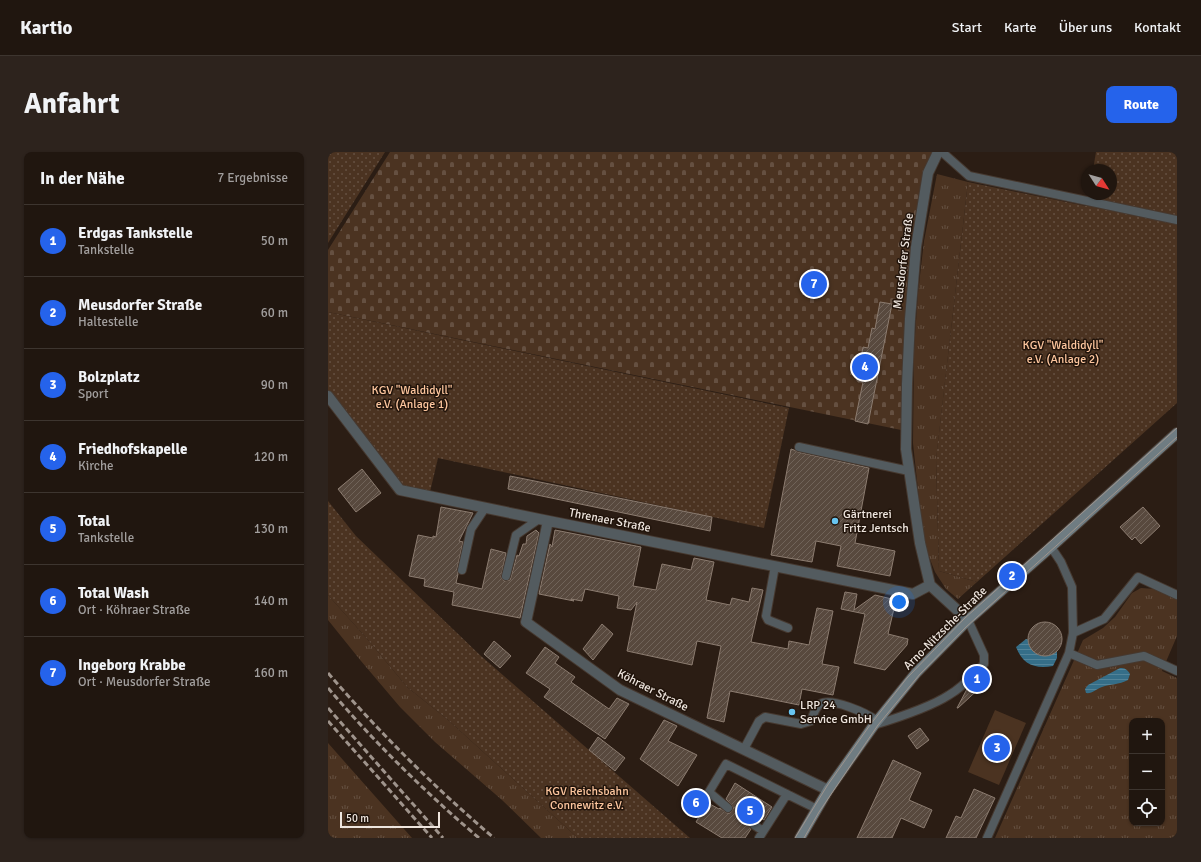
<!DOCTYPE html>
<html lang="de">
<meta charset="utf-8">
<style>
:root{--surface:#20160f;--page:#2d231d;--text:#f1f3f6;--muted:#a29f9e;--line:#3d352f;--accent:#2563eb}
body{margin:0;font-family:Signika,sans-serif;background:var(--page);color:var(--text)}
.controls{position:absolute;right:12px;bottom:12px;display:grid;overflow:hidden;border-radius:8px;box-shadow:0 1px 3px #0004}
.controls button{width:36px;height:36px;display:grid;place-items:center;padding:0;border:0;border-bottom:1px solid var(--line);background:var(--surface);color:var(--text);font:20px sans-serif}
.compass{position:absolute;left:753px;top:12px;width:36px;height:36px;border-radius:50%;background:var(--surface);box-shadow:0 1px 3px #0004;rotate:126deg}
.scale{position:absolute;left:12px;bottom:10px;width:100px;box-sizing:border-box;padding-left:4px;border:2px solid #eee5de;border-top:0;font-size:11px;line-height:14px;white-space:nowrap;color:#eee5de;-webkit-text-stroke:3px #21140b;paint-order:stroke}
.you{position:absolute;left:571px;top:450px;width:14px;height:14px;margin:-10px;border:3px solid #fff;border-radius:50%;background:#1a73e8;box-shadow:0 0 0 6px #1a73e833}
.badge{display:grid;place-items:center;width:26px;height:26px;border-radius:50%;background:var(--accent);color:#fff;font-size:13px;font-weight:700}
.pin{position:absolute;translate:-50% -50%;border:2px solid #fff;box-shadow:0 1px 4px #0006}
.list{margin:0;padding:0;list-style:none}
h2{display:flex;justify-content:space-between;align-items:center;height:52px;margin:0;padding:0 16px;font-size:17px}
h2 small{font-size:13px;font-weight:400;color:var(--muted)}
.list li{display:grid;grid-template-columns:26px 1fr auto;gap:12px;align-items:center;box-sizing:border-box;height:72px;padding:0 16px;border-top:1px solid var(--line)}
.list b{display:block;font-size:15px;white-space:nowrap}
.list p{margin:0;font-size:13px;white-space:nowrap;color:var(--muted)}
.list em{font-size:13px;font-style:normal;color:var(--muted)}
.icon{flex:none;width:22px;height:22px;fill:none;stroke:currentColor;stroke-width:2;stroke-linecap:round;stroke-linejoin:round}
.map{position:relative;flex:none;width:849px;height:686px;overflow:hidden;border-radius:8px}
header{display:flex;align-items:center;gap:24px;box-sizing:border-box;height:56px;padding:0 20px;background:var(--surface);border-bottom:1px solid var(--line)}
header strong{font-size:19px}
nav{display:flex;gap:22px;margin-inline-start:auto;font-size:14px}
.intro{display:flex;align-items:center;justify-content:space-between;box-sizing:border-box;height:96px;padding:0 24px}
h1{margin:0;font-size:28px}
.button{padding:10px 18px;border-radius:8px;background:var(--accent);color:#fff;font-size:14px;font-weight:700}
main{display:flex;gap:24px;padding:0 24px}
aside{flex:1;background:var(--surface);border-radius:8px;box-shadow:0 1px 3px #0004}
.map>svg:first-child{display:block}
</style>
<header>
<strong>Kartio</strong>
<nav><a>Start</a><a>Karte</a><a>Über uns</a><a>Kontakt</a></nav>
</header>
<div class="intro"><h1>Anfahrt</h1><a class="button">Route</a></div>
<main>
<aside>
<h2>In der Nähe<small>7 Ergebnisse</small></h2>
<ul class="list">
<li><span class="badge">1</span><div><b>Erdgas Tankstelle</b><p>Tankstelle</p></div><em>50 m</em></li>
<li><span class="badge">2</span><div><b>Meusdorfer Straße</b><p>Haltestelle</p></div><em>60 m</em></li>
<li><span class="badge">3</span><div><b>Bolzplatz</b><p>Sport</p></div><em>90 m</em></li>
<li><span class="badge">4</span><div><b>Friedhofskapelle</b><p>Kirche</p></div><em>120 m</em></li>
<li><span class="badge">5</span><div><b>Total</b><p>Tankstelle</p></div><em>130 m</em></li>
<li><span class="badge">6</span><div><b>Total Wash</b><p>Ort · Köhraer Straße</p></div><em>140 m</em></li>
<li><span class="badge">7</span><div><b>Ingeborg Krabbe</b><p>Ort · Meusdorfer Straße</p></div><em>160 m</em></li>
</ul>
</aside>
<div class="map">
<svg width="849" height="686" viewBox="0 0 849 686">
<defs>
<pattern id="grass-tufts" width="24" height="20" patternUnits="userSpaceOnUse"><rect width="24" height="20" fill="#4b3321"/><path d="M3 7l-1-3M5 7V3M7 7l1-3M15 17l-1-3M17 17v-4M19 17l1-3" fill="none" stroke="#655041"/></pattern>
<pattern id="cemetery-stones" width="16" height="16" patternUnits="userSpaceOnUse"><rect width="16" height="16" fill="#4b3321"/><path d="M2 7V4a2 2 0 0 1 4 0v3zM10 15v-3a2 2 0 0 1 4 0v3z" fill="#655041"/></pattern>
<pattern id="garden-dots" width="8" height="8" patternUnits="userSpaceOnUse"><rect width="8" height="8" fill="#4b3321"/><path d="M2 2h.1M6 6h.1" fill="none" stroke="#655041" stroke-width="1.8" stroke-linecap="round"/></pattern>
<pattern id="water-rules" width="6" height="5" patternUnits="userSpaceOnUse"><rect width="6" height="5" fill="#356e88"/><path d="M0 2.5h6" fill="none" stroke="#538398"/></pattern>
<pattern id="building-hatch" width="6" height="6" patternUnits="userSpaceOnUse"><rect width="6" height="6" fill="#58493e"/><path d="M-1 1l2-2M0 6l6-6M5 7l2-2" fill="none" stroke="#706359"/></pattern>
</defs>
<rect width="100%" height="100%" fill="#2b1d14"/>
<!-- grass -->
<path fill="url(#grass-tufts)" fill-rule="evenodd" d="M 609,22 L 640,30 L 608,308 L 611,419 L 649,430 L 630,447 L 618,437 L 607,420 L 598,397 L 593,366 L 585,291 L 586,198 L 590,141 L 596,89 Z
M 813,436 L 827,437 L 849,447 L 849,484 L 834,519 L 849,526 L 849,686 L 667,686 L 755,488 L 775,476 L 787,465 L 804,441 ZM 804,569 L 834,569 L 834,671 L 804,671 Z
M 0,443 L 41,489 L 79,535 L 119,567 L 250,686 L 213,686 L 174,648 L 107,590 L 72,555 L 33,509 L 0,468 Z
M 0,591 L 84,686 L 0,686 Z"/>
<!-- cemetery -->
<path fill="url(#cemetery-stones)" d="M 62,0 L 610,0 L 600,21 L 588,95 L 578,279 L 0,160 L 0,98 Z"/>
<!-- garden -->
<path fill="url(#garden-dots)" d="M 0,0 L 57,0 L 0,91 Z
M 768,0 L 849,0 L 849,251 L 649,430 L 611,419 L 608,307 L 640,30 L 758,54 L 760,42 L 783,42 L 783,18 L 765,18 Z
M 0,160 L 461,256 L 436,376 L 110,306 L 101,344 L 72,338 L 0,244 Z
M 0,349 L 28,384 L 153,504 L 362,686 L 250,686 L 119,567 L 79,535 L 41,489 L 0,443 Z"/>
<!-- pitch -->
<path fill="#4b3321" d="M 667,558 L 698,571 L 671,633 L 640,620 Z"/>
<!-- water -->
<path fill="url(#water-rules)" d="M 698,487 L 729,497 L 729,506 L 725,514 C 707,517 695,513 688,495 Z
M 792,516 C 797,516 799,517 802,522 L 800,528 C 791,533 782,532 774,535 C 768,537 764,542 758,541 L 757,537 L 760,533 Z"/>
<!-- building -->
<path fill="url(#building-hatch)" stroke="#8c7c70" d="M 552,150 L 564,152 L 540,272 L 527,269 L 535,230 L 529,229 L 535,195 L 540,196 L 544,176 L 547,177 Z
M 463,297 L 466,298 L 470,300 L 541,316 L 527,391 L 567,399 L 562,424 L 509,414 L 513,394 L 488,389 L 484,410 L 443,403 Z
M 34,317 L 53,341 L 28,360 L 10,337 Z
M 182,324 L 384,365 L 382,379 L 180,337 Z
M 113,355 L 145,361 L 131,389 L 135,390 L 129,417 L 130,422 L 128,431 L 154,437 L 163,397 L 178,401 L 173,425 L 176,429 L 182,428 L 183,425 L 189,403 L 191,404 L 195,392 L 198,392 L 199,384 L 208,378 L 211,381 L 192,466 L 124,453 L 126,440 L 96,434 L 97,427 L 81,424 L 90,383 L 105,386 L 105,384 L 108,385 Z
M 815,355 L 832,374 L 813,392 L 807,385 L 804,388 L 792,375 Z
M 227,378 L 313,395 L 305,434 L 328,438 L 334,412 L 363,418 L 366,406 L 386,410 L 378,448 L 402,453 L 404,446 L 421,450 L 424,436 L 435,438 L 423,490 L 460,497 L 461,489 L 481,493 L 489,456 L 505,459 L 494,512 L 511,515 L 505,543 L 474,537 L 471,553 L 402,539 L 396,570 L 379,566 L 393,494 L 369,489 L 364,513 L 299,499 L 309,450 L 303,458 L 289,456 L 291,444 L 257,437 L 254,449 L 243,447 L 246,449 L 211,442 L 222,392 L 224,395 Z
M 517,440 L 529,442 L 526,458 L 547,443 L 568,448 L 560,482 L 580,487 L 579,493 L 557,518 L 526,511 L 537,462 L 513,457 Z
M700 487a17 17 0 1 1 34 0a17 17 0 1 1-34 0Z
M 274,472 L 285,482 L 265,508 L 255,497 Z
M 166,489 L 183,504 L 172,516 L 156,502 Z
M 217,495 L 231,505 L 227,511 L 247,525 L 243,530 L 281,557 L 289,546 L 301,552 L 277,587 L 216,545 L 222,537 L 198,521 Z
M 649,527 L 655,533 L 630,556 L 629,556 L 639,537 Z
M 336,568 L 349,574 L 340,589 L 369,603 L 350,634 L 312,607 Z
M 592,576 L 601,588 L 589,597 L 580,584 Z
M 270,585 L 297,606 L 287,619 L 261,598 Z
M 565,608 L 593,621 L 581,648 L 604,658 L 596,676 L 573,666 L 564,686 L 529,686 Z
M 407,631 L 444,655 L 436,668 L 431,665 L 429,668 L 426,668 L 422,670 L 421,673 L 423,677 L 417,686 L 394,686 L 368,670 L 373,661 L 356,650 L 362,641 L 379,652 L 380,651 L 391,657 L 392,656 L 399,661 L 402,661 L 405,657 L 405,655 L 398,647 Z
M 646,637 L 667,646 L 648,686 L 618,686 L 628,664 L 633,666 Z"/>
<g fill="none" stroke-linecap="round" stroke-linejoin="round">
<!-- service casing -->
<g stroke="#463930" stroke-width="10">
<path id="service" d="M 614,0 L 641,24 L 849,68
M 471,295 L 581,319
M 447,414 L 438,464 L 440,468 L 460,476
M 134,418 L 143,377 L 157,356
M 178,424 L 188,383 L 211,367
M 745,481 L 776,467 L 810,425 L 849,443
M 741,501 L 769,513 L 816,504 L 849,519
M 546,573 C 569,566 601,556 621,543 C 635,535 645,523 656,512 L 656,503 L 640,468
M 416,597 L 431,569 L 437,565 L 473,572 L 483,569 C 485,563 487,556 492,552 C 503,545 539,561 549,569
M 400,656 L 381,640 L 398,612 L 489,657
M 426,673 L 435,679
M 431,686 L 459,642
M 659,686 L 741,501 L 745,481 L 744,435 L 733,410 L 723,395"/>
</g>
<!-- minor casing -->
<g stroke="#463930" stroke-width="12">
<path id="minor" d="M 610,0 L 600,21 L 588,95 L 582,167 L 579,232 L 578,297 L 592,391 L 602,433 L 640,468
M 0,244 L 72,338 L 211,367 L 585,442 L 602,433
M 220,369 L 198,470 L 292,538 L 500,638"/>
</g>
<!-- secondary casing -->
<g stroke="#463930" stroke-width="12">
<path id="secondary" d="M 472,686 L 500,638 L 546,573 L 588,521 L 640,468 L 723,395 L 849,281"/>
</g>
<!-- service -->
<use href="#service" stroke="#535b5f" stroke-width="8"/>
<!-- minor -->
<use href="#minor" stroke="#535b5f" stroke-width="10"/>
<!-- secondary -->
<use href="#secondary" stroke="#6f7c82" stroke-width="10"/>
<!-- tram -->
<path stroke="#9f948c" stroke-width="1" d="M 467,686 L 499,634 L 542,573 L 579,526 L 637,466 L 849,276
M 476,686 L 491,660 L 550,573 L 592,522 L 638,475 L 849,285"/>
<!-- rail -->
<path stroke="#9f948c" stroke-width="3" stroke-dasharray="6 3" stroke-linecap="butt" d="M 0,521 C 51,580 107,636 166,686
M 0,536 C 46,590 97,640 151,686
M 0,556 L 115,686
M 0,569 L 104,686"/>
</g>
<!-- markers -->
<g fill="#68c4f0" stroke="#21140b" stroke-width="1.5">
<circle cx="507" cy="369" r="4"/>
<circle cx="464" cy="560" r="4"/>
</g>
<g text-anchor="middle" stroke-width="3" stroke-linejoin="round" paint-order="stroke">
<!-- street labels -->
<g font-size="12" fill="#eee5de" stroke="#21140b">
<text transform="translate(575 109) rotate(-83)" y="4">Meusdorfer Straße</text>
<text transform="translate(282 368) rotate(11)" y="4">Threnaer Straße</text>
<text transform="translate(617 476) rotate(-45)" y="4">Arno-Nitzsche-Straße</text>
<text transform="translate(325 538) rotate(27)" y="4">Köhraer Straße</text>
</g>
<!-- park labels -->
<g font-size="12" fill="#fdc69e" stroke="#21140b">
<text x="735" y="197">KGV "Waldidyll"<tspan x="735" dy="14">e.V. (Anlage 2)</tspan></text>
<text x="84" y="242">KGV "Waldidyll"<tspan x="84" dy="14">e.V. (Anlage 1)</tspan></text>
<text x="259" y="643">KGV Reichsbahn<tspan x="259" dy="14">Connewitz e.V.</tspan></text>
</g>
<!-- poi labels -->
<g font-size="12" fill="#eee5de" stroke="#21140b" text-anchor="start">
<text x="515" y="366">Gärtnerei<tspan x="515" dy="14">Fritz Jentsch</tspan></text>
<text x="472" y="557">LRP 24<tspan x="472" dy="14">Service GmbH</tspan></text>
</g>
</g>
</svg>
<div class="controls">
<button>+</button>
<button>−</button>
<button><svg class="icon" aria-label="locate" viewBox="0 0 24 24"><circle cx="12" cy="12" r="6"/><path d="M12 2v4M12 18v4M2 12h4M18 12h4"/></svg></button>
</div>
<svg class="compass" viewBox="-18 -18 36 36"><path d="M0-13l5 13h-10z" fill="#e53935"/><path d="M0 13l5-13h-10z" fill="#a29f9e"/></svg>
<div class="scale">50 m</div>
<div class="you"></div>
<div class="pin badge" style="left:649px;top:527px">1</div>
<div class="pin badge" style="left:684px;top:424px">2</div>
<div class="pin badge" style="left:669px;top:596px">3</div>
<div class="pin badge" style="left:537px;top:215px">4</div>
<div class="pin badge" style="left:422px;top:659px">5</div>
<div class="pin badge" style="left:368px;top:651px">6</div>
<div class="pin badge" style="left:486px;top:132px">7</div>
</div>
</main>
